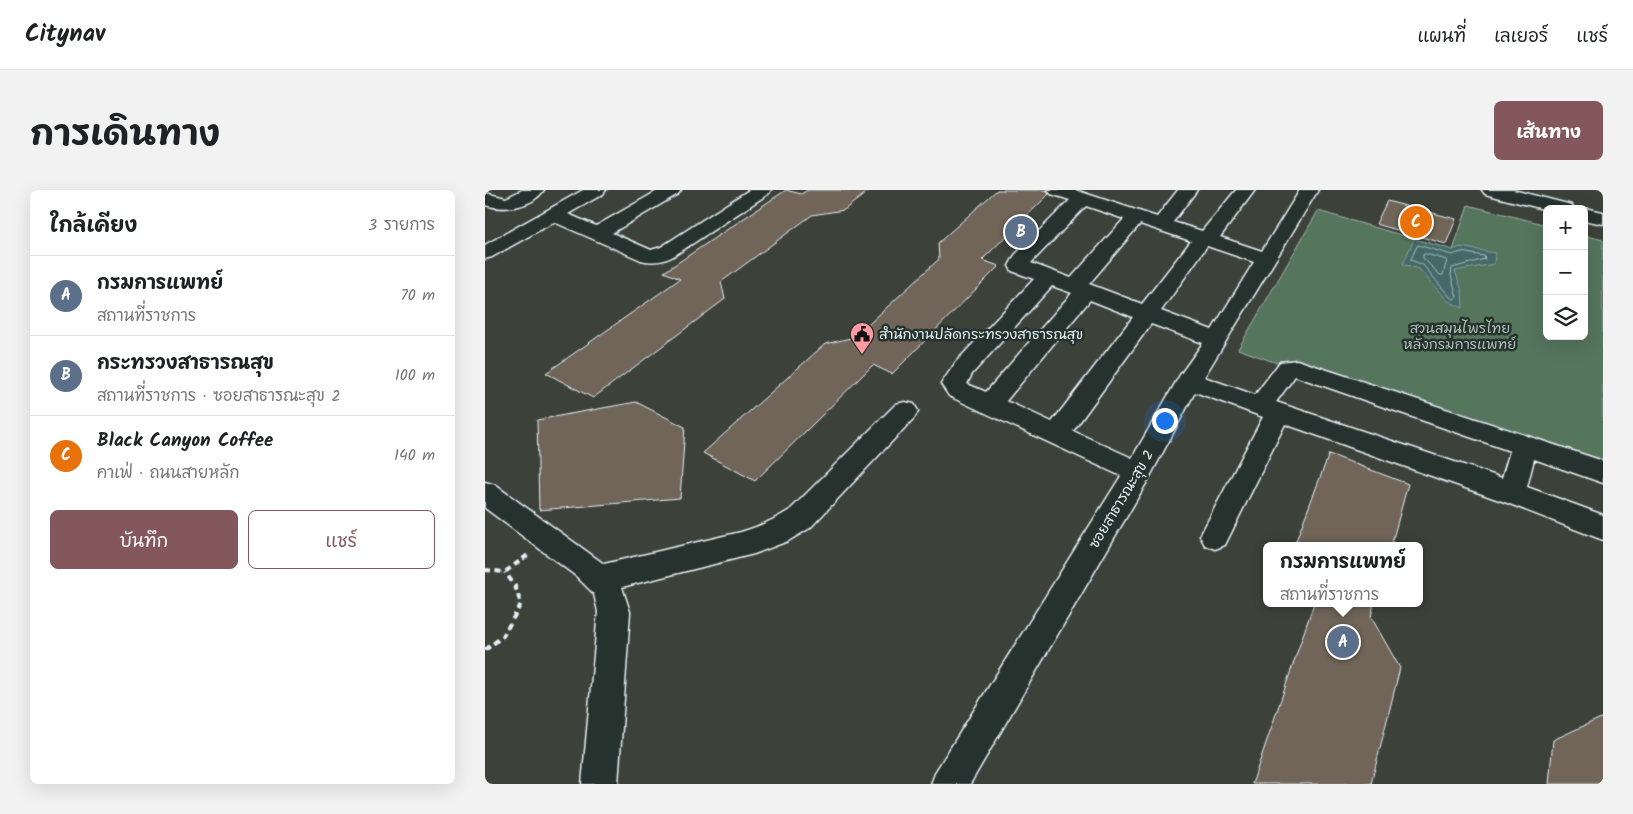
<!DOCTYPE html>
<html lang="th">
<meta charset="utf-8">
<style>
:root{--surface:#fff;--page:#f2f2f2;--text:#202124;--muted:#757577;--line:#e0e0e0;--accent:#84575d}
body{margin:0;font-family:Kalam,"Playpen Sans Thai",sans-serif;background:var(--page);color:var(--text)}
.controls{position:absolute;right:15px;top:15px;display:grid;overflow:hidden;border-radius:8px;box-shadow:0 5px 20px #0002}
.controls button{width:45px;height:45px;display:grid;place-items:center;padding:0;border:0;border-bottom:1px solid var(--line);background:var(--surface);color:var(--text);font:25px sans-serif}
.you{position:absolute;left:679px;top:230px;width:18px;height:18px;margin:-12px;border:4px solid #fff;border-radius:50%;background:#1a73e8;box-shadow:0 0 0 8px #1a73e833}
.badge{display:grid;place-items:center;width:32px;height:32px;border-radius:50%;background:var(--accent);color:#fff;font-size:16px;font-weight:700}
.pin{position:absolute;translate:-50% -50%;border:2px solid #fff;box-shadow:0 1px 5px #0006}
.popup{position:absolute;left:778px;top:352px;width:160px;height:65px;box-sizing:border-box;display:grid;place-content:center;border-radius:8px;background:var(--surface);filter:drop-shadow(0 1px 4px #0005);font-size:16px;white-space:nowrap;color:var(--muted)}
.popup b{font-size:19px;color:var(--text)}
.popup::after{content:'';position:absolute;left:50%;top:100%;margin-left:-10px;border:10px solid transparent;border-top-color:var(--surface)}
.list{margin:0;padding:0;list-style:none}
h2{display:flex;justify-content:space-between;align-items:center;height:65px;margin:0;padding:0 20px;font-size:21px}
h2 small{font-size:16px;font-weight:400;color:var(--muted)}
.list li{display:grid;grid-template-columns:32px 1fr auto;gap:15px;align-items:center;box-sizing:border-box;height:80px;padding:0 20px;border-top:1px solid var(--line)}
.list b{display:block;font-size:19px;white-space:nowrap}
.list p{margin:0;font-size:16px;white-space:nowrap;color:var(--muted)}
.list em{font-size:16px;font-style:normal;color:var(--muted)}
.actions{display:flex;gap:10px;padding:15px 20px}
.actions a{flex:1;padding:11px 0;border:1px solid var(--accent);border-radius:8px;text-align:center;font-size:18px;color:var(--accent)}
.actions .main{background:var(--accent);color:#fff}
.icon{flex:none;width:28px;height:28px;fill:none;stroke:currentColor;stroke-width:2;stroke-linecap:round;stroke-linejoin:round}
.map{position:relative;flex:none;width:1118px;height:594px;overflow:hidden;border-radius:8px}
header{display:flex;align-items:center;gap:30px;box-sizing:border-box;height:70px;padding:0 25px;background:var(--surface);border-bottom:1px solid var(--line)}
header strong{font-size:24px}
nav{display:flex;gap:28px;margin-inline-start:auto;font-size:18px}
.intro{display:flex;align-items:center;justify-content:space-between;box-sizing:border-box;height:120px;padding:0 30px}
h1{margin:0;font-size:35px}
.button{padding:12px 22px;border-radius:8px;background:var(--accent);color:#fff;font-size:18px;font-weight:700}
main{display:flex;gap:30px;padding:0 30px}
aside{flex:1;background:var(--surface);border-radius:8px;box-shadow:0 5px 20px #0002}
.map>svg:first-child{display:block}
</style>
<header>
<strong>Citynav</strong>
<nav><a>แผนที่</a><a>เลเยอร์</a><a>แชร์</a></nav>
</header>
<div class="intro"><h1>การเดินทาง</h1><a class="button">เส้นทาง</a></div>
<main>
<aside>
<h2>ใกล้เคียง<small>3 รายการ</small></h2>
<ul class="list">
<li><span class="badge" style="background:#5c6f8a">A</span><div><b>กรมการแพทย์</b><p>สถานที่ราชการ</p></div><em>70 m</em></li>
<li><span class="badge" style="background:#5c6f8a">B</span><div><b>กระทรวงสาธารณสุข</b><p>สถานที่ราชการ · ซอยสาธารณะสุข 2</p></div><em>100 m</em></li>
<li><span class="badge" style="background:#e8710a">C</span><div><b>Black Canyon Coffee</b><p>คาเฟ่ · ถนนสายหลัก</p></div><em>140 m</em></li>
</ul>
<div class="actions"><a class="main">บันทึก</a><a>แชร์</a></div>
</aside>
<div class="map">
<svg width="1118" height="594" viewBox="0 0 1118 594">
<rect width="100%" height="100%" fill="#3c423a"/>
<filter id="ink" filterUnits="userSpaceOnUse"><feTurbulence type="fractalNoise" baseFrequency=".02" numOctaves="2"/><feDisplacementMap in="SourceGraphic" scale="10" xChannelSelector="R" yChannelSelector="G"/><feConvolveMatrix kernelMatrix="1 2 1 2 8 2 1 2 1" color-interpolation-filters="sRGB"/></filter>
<g filter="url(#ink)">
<!-- green -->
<path fill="#57755d" stroke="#a0b3aa" d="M 983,15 L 1062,35 L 1062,146 L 1099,146 L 1099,45 L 1118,50 L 1118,291 L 753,159 L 833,21 L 968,60 Z"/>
<!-- water -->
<path fill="#446967" stroke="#869fa1" d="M 929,49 L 968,60 L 975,57 L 1010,63 L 1009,74 L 970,81 L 977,101 L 978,118 L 963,111 L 934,79 L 918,74 Z"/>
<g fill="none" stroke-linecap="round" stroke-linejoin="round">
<!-- shore -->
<path stroke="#a6bbbe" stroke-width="1" d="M 933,55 L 967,65 L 976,62 L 999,66 L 1000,69 L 967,78 L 966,85 L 972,107 L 969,109 L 965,107 L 938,75 L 926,70 Z
M 941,64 L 962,70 L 958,85 L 955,85 L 938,68 L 938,65 Z"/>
</g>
<!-- building -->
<path fill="#706559" stroke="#e8f1f8" d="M 301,0 L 316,4 L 323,0 L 385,0 L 359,20 L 327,25 L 236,92 L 240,109 L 108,208 L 61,183 L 195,89 L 179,82 Z
M 512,0 L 561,0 L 564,4 L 497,70 L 514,76 L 407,184 L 388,175 L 270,291 L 218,263 L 340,154 L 370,147 L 454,69 L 453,53 Z
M 902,11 L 971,29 L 961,54 L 891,34 Z
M 151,212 L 200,237 L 195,308 L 54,320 L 52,230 Z
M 844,264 L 923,294 L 906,356 L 809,356 Z
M 829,413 L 889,413 L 886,427 L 915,478 L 886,594 L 767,594 Z
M 1118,527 L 1118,594 L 1064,594 L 1068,550 Z"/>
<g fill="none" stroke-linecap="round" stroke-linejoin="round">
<!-- minor casing -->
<g stroke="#e8f1f8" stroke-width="3">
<path id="minor" d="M 37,0 L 59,0 C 47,18 19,21 0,15 L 0,3 L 21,8 Z
M 98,0 L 121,0 L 118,4 L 83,24 L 111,36 L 174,0 L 196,0 L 193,4 L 127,43 L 166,60 L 176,57 L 264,0 L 286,0 L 283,4 L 190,65 C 179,72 168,73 156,70 L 69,32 L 7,67 L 0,69 L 0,55 Z
M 563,0 L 590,0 L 672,27 L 693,0 L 712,0 L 688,32 L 717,41 L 751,0 L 770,0 L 735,47 L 777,61 L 815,0 L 833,0 L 719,187 L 770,205 L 795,172 L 812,170 L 1118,271 L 1118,293 L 1049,269 L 1042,297 L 1118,325 L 1118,350 L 1017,311 L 800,234 L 740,355 L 730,359 L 720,355 L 715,346 L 778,227 L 710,202 L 663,290 L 485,594 L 446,594 L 451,581 L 636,286 L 464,206 L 456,194 L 471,172 L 549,89 L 527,81 L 524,76 L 530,65 L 585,10 L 566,4 ZM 601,16 L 639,29 L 586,88 L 546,73 ZM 655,34 L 706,51 L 657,114 L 604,94 ZM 722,56 L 769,72 L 727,140 L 676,121 ZM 567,96 L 587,103 L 501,202 L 482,194 L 487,184 ZM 605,110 L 648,127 L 567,232 L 521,211 ZM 666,134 L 718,153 L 695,185 L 647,268 L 588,241 ZM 810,186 L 1025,261 L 1017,288 L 791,212 Z
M 997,0 L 1028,0 L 1087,15 L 1089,19 L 1062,20 L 1000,4 Z
M 1099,18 L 1118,22 L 1118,34 L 1099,30 L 1099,19 L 1097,19 Z
M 420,212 L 429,214 L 433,221 L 429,228 L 325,338 L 303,351 L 269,364 L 137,397 L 145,422 L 133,594 L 97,594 L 113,422 L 109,404 L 91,386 L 0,318 L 0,292 L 10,295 L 119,374 L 256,342 C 274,337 289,330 305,320 L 411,214 Z"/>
</g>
<!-- path -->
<path stroke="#e8f1f8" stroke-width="4" stroke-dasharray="6 4.5" stroke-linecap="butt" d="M 0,380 L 20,382 L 43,365
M 0,460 L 18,446 L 36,414 L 30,396 L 20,382"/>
<!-- minor -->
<use href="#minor" fill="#26332d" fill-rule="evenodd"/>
</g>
</g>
<!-- icons -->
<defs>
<g id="civic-pin" transform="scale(1.25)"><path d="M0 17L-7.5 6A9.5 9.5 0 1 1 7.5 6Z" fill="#ff9aa2" stroke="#26332d"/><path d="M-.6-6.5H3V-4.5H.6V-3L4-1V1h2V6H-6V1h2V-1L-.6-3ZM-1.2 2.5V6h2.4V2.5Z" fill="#111"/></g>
</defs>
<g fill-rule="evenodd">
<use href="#civic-pin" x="377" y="144"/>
</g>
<g text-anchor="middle" stroke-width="5" stroke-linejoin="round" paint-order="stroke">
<!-- park labels -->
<g font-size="14" fill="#aebfba" stroke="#26332d">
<text x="975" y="143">สวนสมุนไพรไทย<tspan x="975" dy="16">หลังกรมการแพทย์</tspan></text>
</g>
<!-- poi labels -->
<g font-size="14" fill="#e8f1f8" stroke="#26332d" text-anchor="start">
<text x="394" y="149">สำนักงานปลัดกระทรวงสาธารณสุข</text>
</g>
<!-- street labels -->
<g font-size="14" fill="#e8f1f8" stroke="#26332d">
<text transform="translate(636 309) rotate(-59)" y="5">ซอยสาธารณะสุข 2</text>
</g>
</g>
</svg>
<div class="controls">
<button>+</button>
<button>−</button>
<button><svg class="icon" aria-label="layers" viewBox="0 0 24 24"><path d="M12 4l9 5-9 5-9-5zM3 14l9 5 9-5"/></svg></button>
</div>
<div class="you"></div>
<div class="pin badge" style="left:858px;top:452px;background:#5c6f8a">A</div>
<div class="popup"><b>กรมการแพทย์</b>สถานที่ราชการ</div>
<div class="pin badge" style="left:536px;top:42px;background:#5c6f8a">B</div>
<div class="pin badge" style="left:931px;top:32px;background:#e8710a">C</div>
</div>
</main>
